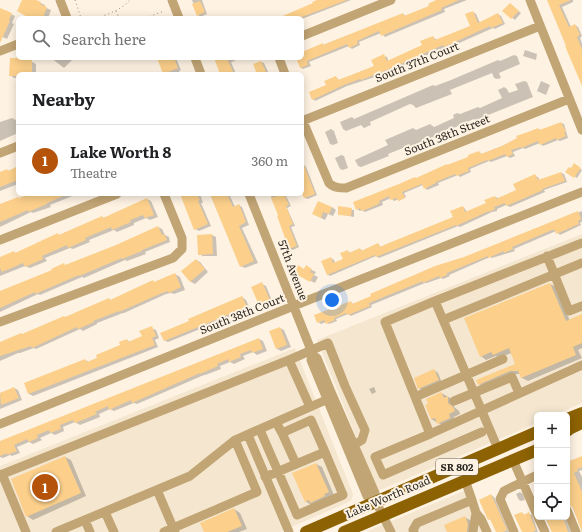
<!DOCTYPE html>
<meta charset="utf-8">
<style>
:root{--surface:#fff;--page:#f6f6f6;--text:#202124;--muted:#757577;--line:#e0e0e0;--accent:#b45309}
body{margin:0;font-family:Literata,serif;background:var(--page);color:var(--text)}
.controls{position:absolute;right:12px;bottom:12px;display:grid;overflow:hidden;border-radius:6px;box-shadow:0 2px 10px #0003}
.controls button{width:36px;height:36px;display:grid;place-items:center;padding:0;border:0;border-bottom:1px solid var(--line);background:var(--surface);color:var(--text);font:20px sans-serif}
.you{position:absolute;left:332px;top:300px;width:14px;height:14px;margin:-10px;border:3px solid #fff;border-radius:50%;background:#1a73e8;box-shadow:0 0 0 6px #1a73e833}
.badge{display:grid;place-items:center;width:26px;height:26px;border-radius:50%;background:var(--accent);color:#fff;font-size:13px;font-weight:700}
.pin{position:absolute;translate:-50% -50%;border:2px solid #fff;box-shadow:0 1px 4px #0006}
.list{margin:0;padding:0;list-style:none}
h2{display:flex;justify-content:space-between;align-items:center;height:52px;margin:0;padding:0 16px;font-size:17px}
h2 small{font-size:13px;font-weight:400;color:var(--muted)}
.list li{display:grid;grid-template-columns:26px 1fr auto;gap:12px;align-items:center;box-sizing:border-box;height:72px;padding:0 16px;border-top:1px solid var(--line)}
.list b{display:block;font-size:15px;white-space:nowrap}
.list p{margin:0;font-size:13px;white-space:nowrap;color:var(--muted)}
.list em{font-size:13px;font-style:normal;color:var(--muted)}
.icon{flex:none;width:22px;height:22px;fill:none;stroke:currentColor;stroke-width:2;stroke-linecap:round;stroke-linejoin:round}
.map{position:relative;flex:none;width:582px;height:532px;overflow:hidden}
.search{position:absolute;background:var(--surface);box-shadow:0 2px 10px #0003;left:16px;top:16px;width:288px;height:44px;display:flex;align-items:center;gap:10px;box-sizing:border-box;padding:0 14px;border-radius:6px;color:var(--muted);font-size:15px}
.panel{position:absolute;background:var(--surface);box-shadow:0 2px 10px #0003;left:16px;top:72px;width:288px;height:124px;border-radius:6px}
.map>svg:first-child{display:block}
</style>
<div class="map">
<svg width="582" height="532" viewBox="0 0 582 532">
<rect width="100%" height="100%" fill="#fef3e3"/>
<!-- built -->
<path fill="#f4e6cf" d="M 582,234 L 582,403 L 555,415 L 537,415 L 537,423 L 378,491 L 317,340 Z
M 295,348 L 353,494 L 351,501 L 280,532 L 0,532 L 0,466 Z
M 471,488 L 490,532 L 365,532 Z"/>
<!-- shadow -->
<path fill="#0003" d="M 23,0 L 34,0 L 45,5 L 44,7 L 51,10 L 48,18 L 30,18 Z
M 192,0 L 202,0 L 207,14 L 200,17 L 198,15 Z
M 319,0 L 351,0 L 302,19 L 302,18 L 279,18 L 314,4 Z
M 439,0 L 467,0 L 444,9 L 445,12 L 385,37 L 381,33 L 359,42 L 360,45 L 352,49 L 349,46 L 309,62 L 311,66 L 303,69 L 300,67 L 297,58 L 302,58 L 302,53 L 403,14 L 406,16 L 430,6 Z
M 548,0 L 573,0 L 573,2 L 562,7 L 571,27 L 575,25 L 578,27 L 582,36 L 580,38 L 582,44 L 582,84 Z
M 512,5 L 521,13 L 515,20 L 504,11 Z
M 0,9 L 15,16 L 12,23 L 14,24 L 7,39 L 0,36 Z
M 473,12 L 476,14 L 480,23 L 498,14 L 501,16 L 505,24 L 495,29 L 493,28 L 448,48 L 446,47 L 381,75 L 347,86 L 315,101 L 313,99 L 336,77 L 339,80 L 375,66 L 384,56 L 387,57 L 389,62 L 423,46 L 433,37 L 437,40 L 471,26 Z
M 525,50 L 537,54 L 536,60 L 523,56 Z
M 514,55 L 517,56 L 520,64 L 499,73 L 501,78 L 497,79 L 494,78 L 492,73 L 450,90 L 452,94 L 416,108 L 413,105 L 410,104 L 370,122 L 371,125 L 364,128 L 361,125 L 346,131 L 343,129 L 340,122 L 352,117 L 354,119 L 433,85 L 435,86 L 451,80 L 498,60 L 500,61 Z
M 51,58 L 74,58 L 64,68 Z
M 158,58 L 176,58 L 181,70 L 179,71 L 181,74 L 165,74 Z
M 215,58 L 233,58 L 235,61 L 231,62 L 236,74 L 221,74 Z
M 26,59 L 36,64 L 36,74 L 18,74 L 18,78 L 14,78 L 10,75 Z
M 261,62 L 264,63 L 269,74 L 258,74 Z
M 524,81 L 527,82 L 533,97 L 476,120 L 474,119 L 410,147 L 408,146 L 388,154 L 389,156 L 361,167 L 358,166 L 355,160 L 388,145 L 385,140 L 413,128 L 416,130 L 430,124 L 434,127 L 454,118 L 453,115 L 457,113 L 460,114 L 478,107 L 480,108 L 502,98 L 498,90 L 504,87 L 507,89 L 509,93 L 518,90 L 515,84 Z
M 541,81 L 550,85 L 546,95 L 537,91 Z
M 12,118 L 16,120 L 18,119 L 18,133 L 0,141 L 0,122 Z
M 561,123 L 564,124 L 568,138 L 560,141 L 558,140 L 543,146 L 540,143 L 525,149 L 523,148 L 513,152 L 515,156 L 510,158 L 507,156 L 491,162 L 489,161 L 470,169 L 471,172 L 460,177 L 458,175 L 438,183 L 439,185 L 427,190 L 423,185 L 404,193 L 406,197 L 399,201 L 399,199 L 394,201 L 391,198 L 382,202 L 383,205 L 365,212 L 362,210 L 360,211 L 357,209 L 416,179 L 470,158 L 479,152 L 482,154 L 502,146 L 538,129 L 541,130 Z
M 331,129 L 334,131 L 338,143 L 333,145 L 330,144 L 325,132 Z
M 341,155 L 344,156 L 348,168 L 343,170 L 340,169 L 335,158 Z
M 304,165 L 306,167 L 317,195 L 308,199 L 305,198 L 302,190 L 302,166 Z
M 574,165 L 582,170 L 577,178 L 567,171 L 571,169 Z
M 18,168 L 18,184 L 0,191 L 0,173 Z
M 561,173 L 564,174 L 567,182 L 544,190 L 545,192 L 510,207 L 506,205 L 497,209 L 497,211 L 492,212 L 460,227 L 458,226 L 379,258 L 376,256 L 330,276 L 327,274 L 331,258 L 334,260 L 335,263 L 344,259 L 347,251 L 351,253 L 360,249 L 363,251 L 378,244 L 381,247 L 454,218 L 463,207 L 465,209 L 467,212 L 487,204 L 495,197 L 498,198 L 518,191 L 535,176 L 538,177 L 540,181 Z
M 32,194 L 82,194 L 77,196 L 75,195 L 50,205 L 51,207 L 33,213 L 31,212 L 0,227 L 0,208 Z
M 181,194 L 200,194 L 203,203 L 201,203 L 211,226 L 199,231 L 195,229 Z
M 210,194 L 229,194 L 235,207 L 239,205 L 242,207 L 249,225 L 242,228 L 258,263 L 245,268 L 241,266 Z
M 270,194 L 278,194 L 279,196 L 284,194 L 286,196 L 291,206 L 287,208 L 295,226 L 291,227 L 299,247 L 293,250 L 290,249 L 280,216 Z
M 147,199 L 151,201 L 158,217 L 150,220 L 146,218 L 134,223 L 134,225 L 117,232 L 114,230 L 89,240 L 90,242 L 73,249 L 70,248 L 45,258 L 47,261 L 30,268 L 25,266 L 0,276 L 0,258 L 14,252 L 16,253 L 102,217 L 104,218 Z
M 332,207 L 336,210 L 333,216 L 328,214 L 325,220 L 313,214 Z
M 339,208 L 354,210 L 354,217 L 339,214 Z
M 582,211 L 582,222 L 580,222 L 581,225 L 560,235 L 556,231 L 514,249 L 515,251 L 492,258 L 490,257 L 449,275 L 450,276 L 443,279 L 441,278 L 427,283 L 425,283 L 371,305 L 372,307 L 351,316 L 348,314 L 336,319 L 337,321 L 329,324 L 326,322 L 321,324 L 318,322 L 351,302 L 353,304 Z
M 158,227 L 162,229 L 165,235 L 169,237 L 170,242 L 145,252 L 146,254 L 127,261 L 125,260 L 84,278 L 82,277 L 40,295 L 38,294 L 0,312 L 0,292 L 53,271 L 64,265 L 66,265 L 93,256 Z
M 212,235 L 216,237 L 217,256 L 203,256 L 199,254 L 198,236 Z
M 196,260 L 200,262 L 208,272 L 195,284 L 191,282 L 182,272 Z
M 306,267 L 316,272 L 314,275 L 318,277 L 315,283 L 295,273 L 304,270 Z
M 175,274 L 180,277 L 185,290 L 174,294 L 171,293 L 166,294 L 124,313 L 123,313 L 97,323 L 97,324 L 83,331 L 80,329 L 36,349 L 34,348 L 20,353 L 18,353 L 0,361 L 0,343 L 23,335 L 109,299 L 111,300 Z
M 262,284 L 266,286 L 273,303 L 263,307 L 259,304 Z
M 550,284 L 556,287 L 570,321 L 582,315 L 582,348 L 578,350 L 582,358 L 528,381 L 522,378 L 520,374 L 516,374 L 484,387 L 479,384 L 516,364 L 511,353 L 499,358 L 496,356 L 486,360 L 481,356 Z
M 242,297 L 246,300 L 250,309 L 168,342 L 164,340 Z
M 151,328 L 156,330 L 159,338 L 155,340 L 158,347 L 33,396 L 29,394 L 25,384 L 85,360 L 89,362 L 122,345 L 127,340 L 130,342 L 143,337 Z
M 280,328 L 284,330 L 291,347 L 281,351 L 277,349 Z
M 259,339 L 263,341 L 267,351 L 257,355 L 253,352 L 243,356 L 245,359 L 234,364 L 230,362 L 220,366 L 221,369 L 205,375 L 204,375 L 137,404 L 134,403 L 114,411 L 110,409 L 99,414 L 100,417 L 80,425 L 75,422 L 63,427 L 64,431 L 55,435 L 51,433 L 40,438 L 42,440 L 33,444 L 29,442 L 17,447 L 20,453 L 12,456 L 10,455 L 3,458 L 0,457 L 0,442 Z
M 434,370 L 438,373 L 442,383 L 423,391 L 419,388 Z
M 374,387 L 376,392 L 372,394 L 369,389 Z
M 14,388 L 18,390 L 22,400 L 0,409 L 0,393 Z
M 441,393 L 454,400 L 454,407 L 459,411 L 460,414 L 454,417 L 455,421 L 444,426 L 431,419 Z
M 65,457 L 71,460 L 86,496 L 33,520 L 27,516 Z
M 582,457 L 582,470 L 579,471 L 582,477 L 582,530 L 567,494 L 567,464 Z
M 316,464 L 322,467 L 334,495 L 311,505 L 305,501 Z
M 520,492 L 523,494 L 525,500 L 521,501 L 519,500 L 516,494 Z
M 491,495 L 494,497 L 509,532 L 497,532 L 492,521 L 489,519 Z
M 234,509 L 240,513 L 247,529 L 239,532 L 205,532 Z
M 522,513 L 525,515 L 529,514 L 532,515 L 538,532 L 523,532 Z
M 464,517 L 470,520 L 473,528 L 473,532 L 448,532 Z
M 545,517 L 565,517 L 571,532 L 552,532 Z"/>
<!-- building -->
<path fill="#fcd08b" d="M 22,0 L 36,0 L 41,2 L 40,4 L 47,7 L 43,18 L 29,18 L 17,11 Z
M 317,0 L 347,0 L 299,18 L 278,18 L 313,3 L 312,2 Z
M 436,0 L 459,0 L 441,8 L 442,10 L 381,36 L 379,31 L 357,41 L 358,44 L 349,48 L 347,44 L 307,61 L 308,65 L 300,68 L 296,58 L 302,58 L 302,52 L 323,43 L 323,45 L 403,13 L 404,16 L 429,6 L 428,4 Z
M 547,0 L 571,0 L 559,5 L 569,27 L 575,24 L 580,35 L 577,37 L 582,49 L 582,86 L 565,46 L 566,46 Z
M 200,1 L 205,12 L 197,16 L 192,4 Z
M 510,3 L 519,11 L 511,19 L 502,11 Z
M 0,8 L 12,13 L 9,20 L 10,21 L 0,43 Z
M 473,11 L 478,23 L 498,13 L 503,23 L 491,28 L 490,26 L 444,47 L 443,45 L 394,67 L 361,80 L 360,79 L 344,85 L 312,100 L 309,92 L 326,85 L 324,81 L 336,76 L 338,80 L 354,74 L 374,66 L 371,60 L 384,54 L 387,61 L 422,45 L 420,41 L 433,36 L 435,40 L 470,26 L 465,14 Z
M 10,58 L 26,58 L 26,60 L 32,60 L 32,74 L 18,74 L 18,76 L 9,76 Z
M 157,58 L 174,58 L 178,68 L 163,74 Z
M 214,58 L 227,58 L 234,74 L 220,74 Z
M 261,61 L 267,74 L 257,74 L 253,64 Z
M 561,122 L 566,132 L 564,133 L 566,136 L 557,140 L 556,138 L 540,145 L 538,141 L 521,148 L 521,147 L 511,150 L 513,154 L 507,157 L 505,154 L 488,161 L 487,160 L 468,168 L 469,171 L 456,176 L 455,174 L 436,182 L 436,183 L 424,189 L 422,184 L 402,192 L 405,198 L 398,201 L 397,198 L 390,200 L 389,196 L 379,201 L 380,203 L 370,208 L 361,211 L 360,208 L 356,210 L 353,202 L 399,184 L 415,177 L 416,178 L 447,164 L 447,165 L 468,157 L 468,155 L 479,151 L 481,154 L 502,146 L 517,138 L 516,136 L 528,132 L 538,128 L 539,130 L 545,128 Z
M 302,160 L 315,194 L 304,198 L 302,193 Z
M 574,163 L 581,168 L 574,178 L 565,172 L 569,167 L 571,168 Z
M 18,166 L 18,180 L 0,187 L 0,172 L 7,169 L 8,171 Z
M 561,172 L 565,181 L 542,189 L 543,190 L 506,206 L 505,203 L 494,207 L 495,209 L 489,212 L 489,211 L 456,226 L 456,225 L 376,257 L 375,255 L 327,275 L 321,261 L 331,257 L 333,263 L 343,259 L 340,253 L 348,250 L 349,253 L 360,248 L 361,251 L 378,243 L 380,247 L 384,245 L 453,217 L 450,211 L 463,206 L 465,212 L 486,203 L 484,200 L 495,196 L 496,199 L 516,190 L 513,184 L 535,174 L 538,180 Z
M 29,194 L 68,194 L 47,203 L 47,204 L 28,212 L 28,210 L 0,222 L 0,204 L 18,197 L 19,198 Z
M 180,194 L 197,194 L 200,200 L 198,201 L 208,224 L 194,230 Z
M 210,194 L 227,194 L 233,207 L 239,204 L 246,222 L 239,226 L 254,261 L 240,267 Z
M 282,194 L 284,194 L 289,205 L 286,206 L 293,224 L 289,226 L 297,246 L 289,249 L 277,216 L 278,215 L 271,198 Z
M 147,198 L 154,215 L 145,218 L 143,215 L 130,220 L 131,222 L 112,230 L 111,227 L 85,238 L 86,240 L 68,248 L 67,245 L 42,256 L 43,259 L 25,267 L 23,263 L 2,272 L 0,268 L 0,257 L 14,251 L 15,253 L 58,233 L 59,235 L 102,216 L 103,218 Z
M 318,201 L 332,207 L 329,214 L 323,212 L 321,218 L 312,214 Z
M 338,206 L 352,208 L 351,216 L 338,215 Z
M 578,211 L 581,219 L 578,221 L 579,224 L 556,234 L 555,230 L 552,230 L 512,247 L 513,249 L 504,253 L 504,251 L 488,258 L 488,256 L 447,273 L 447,275 L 440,278 L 439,276 L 423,283 L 423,281 L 369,303 L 370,306 L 348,315 L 346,313 L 334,318 L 335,320 L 326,324 L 324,320 L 317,323 L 314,315 L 351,301 L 352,304 L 371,296 L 370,294 L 435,266 L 464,257 Z
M 158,226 L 162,235 L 164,234 L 167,240 L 142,250 L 142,251 L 122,259 L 122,258 L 79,276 L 79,275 L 35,294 L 35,292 L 0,308 L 0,291 L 52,270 L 51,269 L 64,263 L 65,265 L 116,245 Z
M 212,234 L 213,254 L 198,255 L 197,235 Z
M 196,259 L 205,269 L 190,282 L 181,271 Z
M 298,265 L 304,269 L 306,265 L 312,269 L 310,272 L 314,274 L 310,282 L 294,273 Z
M 175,273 L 181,287 L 169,293 L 168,291 L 162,293 L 119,312 L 119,311 L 93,321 L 94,322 L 78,329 L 77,327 L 32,348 L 31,346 L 0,356 L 0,342 L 21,333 L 22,334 L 64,316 L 65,317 L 109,298 L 110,300 L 153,280 L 154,282 Z
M 262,282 L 270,300 L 259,305 L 251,287 Z
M 550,283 L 566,321 L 582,314 L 582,343 L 573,347 L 576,355 L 521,378 L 518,371 L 510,371 L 478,385 L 476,380 L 515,364 L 509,348 L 493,355 L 491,352 L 480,357 L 464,318 Z
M 242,296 L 247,307 L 164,341 L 160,333 L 189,321 L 188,319 Z
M 152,326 L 156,336 L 152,338 L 155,345 L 28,394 L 24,383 L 85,359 L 87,362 L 97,358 L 96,355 L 120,345 L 119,342 L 127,339 L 128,342 L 142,336 L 139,331 Z
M 280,327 L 287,345 L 276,349 L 269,331 Z
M 259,338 L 263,349 L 252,353 L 251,350 L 240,354 L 241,357 L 229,362 L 228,359 L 217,364 L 218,366 L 200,374 L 200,373 L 132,403 L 131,400 L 109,410 L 108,406 L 95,412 L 97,414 L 75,423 L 73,420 L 60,425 L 61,429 L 50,433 L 49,430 L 37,435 L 38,438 L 29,442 L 27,439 L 14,445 L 17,451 L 7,455 L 7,453 L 0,456 L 0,441 Z
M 434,369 L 439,380 L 418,389 L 414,378 Z
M 14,387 L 19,398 L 1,405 L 0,393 Z
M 441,392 L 444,398 L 448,396 L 448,403 L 453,407 L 455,411 L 449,414 L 450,418 L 437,424 L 435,418 L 431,419 L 425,405 L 428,404 L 426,399 Z
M 65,456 L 81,493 L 26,517 L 11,479 Z
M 582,456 L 582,467 L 577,469 L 578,471 L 574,473 L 582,492 L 582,532 L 573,508 L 569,504 L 567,496 L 567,462 Z
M 316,463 L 329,492 L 324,494 L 325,496 L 310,503 L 309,500 L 305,502 L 292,473 Z
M 491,494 L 507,530 L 503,532 L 496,532 L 490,519 L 488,520 L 479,500 Z
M 234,508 L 242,526 L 227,532 L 204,532 L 200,523 Z
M 522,512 L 524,515 L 529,512 L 536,530 L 533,532 L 522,532 L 514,515 Z
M 465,516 L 468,524 L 467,532 L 447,532 L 444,525 Z
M 545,517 L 563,517 L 568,532 L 552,532 Z"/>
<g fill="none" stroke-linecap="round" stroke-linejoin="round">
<!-- path -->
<path stroke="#9a9287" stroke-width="1" stroke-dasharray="1 3" stroke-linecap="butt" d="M 75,0 L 81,18
M 116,11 L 119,18
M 97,18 C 109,14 122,9 130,0
M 146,18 L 164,11
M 97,58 L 98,58"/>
<!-- minor -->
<path stroke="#c2a575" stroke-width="9" d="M 60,0 L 67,18
M 172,0 L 179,18
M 530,0 L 582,130
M 302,36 L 391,0
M 0,51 L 18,44
M 195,58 L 201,74
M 279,58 L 285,74
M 302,119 L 329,183 C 334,188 340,188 346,188 L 569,99
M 302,121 L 540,26
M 0,153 L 18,146
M 249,194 L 313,355 L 317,358 L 331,392 L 375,493 L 376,502 L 391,532
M 0,240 L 117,194
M 547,256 L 569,311 L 582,306
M 435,301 L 582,243
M 443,320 L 582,263
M 0,322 L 173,258 L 182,249 L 182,238 L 164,194
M 313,355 L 311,360 L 367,496 L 376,502
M 289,360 L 328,343 L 345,386 L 365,430 L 362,440 L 354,445
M 415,397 L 503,359
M 454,401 L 512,377 L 519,393
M 276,422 L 282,433 L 311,420 L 325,452
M 0,424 L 301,303 L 582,192
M 260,430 L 297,515 L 343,495 L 325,452 L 265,477
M 282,433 L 296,464
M 430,434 L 375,457 L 383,475 L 482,432
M 248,435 L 289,532
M 498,449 L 435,301 L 385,322 L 430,434 L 582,365
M 513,460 L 537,515
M 2,474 L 26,532
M 0,475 L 289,360 L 310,407
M 157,490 L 175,532
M 472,500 L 476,513 L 473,531
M 567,510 L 576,532
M 105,512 L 114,532
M 476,513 L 481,519 L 487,532
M 538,517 L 545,532
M 85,520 L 90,532
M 56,532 L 190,476 L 235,440 L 326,400
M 164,532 L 257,492 L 235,440
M 414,532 L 413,530 L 417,523 L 472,500 L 465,480
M 514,532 L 500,499 L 504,491 L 537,475"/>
<!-- major -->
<path stroke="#8d6203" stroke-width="12" d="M 567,419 L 582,413
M 567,431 L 571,428 L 582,423
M 306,532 L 537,432
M 344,532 L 537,450"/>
</g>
<g text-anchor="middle" stroke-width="4" stroke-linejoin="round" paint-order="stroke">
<!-- shield labels -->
<rect fill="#fef3e3" stroke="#6a645b" stroke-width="1" x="436" y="459" width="42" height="16" rx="3"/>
<g font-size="10" font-weight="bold" fill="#2b2721">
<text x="457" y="471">SR 802</text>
</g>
<!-- street labels -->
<g font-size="11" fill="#2b2721" stroke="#fef3e3">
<text transform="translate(417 62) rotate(-22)" y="4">South 37th Court</text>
<text transform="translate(447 135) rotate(-22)" y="4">South 38th Street</text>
<text transform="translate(293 270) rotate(69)" y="4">57th Avenue</text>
<text transform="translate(242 314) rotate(-22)" y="4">South 38th Court</text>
<text transform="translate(388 497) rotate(-23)" y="4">Lake Worth Road</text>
</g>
</g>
</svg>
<div class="controls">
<button>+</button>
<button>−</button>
<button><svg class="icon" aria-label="locate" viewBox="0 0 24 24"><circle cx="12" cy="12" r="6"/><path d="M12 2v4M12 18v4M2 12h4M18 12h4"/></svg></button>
</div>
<div class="you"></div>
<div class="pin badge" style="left:45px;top:487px">1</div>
<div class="search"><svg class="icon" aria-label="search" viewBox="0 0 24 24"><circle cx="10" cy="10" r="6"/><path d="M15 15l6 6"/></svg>Search here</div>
<section class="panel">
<h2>Nearby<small></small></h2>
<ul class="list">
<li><span class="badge">1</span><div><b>Lake Worth 8</b><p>Theatre</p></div><em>360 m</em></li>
</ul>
</section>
</div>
